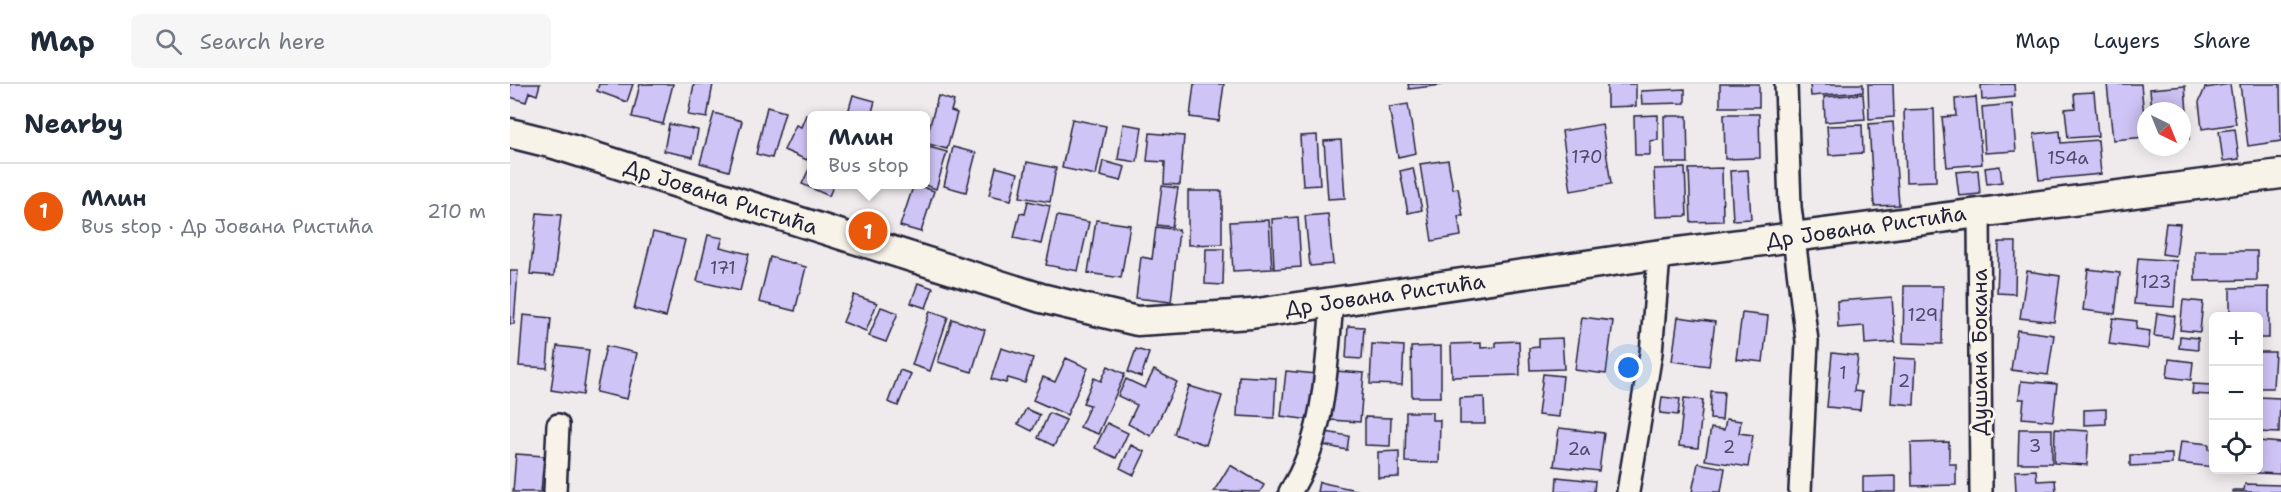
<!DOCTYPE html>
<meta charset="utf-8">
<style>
:root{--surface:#fff;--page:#f6f6f7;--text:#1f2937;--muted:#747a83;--line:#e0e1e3;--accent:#ea580c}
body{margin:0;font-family:"Shantell Sans",sans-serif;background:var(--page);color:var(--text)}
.controls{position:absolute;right:18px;bottom:18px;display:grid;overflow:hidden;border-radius:9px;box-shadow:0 3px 15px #0003}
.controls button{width:54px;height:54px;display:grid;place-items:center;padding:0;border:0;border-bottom:2px solid var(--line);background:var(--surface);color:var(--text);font:30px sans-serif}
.compass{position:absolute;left:1627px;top:18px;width:54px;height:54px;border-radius:50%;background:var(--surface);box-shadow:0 3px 15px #0003;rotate:137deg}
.you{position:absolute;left:1119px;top:284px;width:21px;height:21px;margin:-15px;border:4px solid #fff;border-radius:50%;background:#1a73e8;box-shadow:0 0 0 9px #1a73e833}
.badge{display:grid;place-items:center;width:39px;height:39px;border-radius:50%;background:var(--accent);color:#fff;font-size:20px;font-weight:700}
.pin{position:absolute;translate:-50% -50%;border:3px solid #fff;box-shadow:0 2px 6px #0006}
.popup{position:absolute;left:297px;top:27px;width:123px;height:78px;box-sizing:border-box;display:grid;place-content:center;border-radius:9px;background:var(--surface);filter:drop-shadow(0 2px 4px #0005);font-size:20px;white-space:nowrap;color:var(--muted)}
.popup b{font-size:22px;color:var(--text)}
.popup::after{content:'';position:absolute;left:50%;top:100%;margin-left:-12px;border:12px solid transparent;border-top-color:var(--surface)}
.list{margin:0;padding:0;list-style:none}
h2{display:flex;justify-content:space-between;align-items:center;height:78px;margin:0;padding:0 24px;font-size:26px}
h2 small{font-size:20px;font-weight:400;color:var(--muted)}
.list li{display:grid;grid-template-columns:39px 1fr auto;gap:18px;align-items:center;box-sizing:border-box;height:96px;padding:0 24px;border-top:2px solid var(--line)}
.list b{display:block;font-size:22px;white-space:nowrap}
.list p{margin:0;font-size:20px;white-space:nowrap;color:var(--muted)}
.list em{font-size:20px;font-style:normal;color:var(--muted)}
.icon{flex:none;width:33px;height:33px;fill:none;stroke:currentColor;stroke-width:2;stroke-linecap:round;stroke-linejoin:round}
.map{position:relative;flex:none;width:1771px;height:408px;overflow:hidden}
header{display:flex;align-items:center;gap:36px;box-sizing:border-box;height:84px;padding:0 30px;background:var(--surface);border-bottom:2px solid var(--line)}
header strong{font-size:28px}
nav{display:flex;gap:33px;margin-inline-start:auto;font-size:21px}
.search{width:420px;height:54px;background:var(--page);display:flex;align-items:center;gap:15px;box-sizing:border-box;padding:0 21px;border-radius:9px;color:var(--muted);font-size:22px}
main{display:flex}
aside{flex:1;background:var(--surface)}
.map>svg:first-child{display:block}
</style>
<header>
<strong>Map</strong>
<div class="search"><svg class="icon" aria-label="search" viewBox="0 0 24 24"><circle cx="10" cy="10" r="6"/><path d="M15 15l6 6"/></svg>Search here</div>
<nav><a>Map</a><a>Layers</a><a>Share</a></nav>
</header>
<main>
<aside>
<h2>Nearby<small></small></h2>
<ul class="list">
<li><span class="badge">1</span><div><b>Млин</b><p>Bus stop · Др Јована Ристића</p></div><em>210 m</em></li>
</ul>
</aside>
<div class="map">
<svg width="1771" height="408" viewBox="0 0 1771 408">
<rect width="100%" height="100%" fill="#efeaeb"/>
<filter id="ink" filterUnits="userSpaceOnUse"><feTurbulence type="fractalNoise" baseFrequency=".0167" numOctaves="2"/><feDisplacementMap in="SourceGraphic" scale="12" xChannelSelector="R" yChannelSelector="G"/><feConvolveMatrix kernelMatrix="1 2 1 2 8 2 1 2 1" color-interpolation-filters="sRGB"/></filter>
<g filter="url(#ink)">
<!-- building -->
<path fill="#cfc4f6" stroke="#22223b" stroke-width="1.5" d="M 0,0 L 30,0 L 27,11 L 19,8 L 16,18 L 0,13 Z
M 89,0 L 123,0 L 117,18 L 87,7 Z
M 130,0 L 163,0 L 153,40 L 122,33 Z
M 184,0 L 203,0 L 197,34 L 178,31 Z
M 684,0 L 714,0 L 709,37 L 680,33 Z
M 898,0 L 931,0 L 931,1 L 899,5 Z
M 1097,0 L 1126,0 L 1126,22 L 1097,23 Z
M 1210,0 L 1249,0 L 1249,23 L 1210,23 Z
M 1300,0 L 1353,0 L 1353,8 L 1301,12 Z
M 1358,0 L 1383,0 L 1384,33 L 1359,35 Z
M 1504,0 L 1505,13 L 1472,16 L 1471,1 Z
M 1597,0 L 1631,0 L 1636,53 L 1603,56 Z
M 1720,0 L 1726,40 L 1692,45 L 1689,18 L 1695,4 Z
M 1730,0 L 1770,0 L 1771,57 L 1738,62 Z
M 1675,2 L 1679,55 L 1672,56 L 1672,27 L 1642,27 L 1640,5 Z
M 1175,5 L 1175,19 L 1132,20 L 1131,7 Z
M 1584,8 L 1588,52 L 1558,54 L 1555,25 L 1565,24 L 1564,9 Z
M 1353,10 L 1355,35 L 1315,38 L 1314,13 Z
M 343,11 L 365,17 L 361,32 L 337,32 Z
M 428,12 L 444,17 L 441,27 L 447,29 L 437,65 L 415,59 Z
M 1466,13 L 1472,80 L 1437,83 L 1432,33 L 1446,32 L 1445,15 Z
M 898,20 L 906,69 L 888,73 L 879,23 Z
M 1502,20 L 1506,67 L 1475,69 L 1472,23 Z
M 257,23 L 275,28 L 262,74 L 246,70 Z
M 1424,25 L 1426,97 L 1396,98 L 1394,26 Z
M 204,29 L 232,37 L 219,87 L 190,79 Z
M 1214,30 L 1249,30 L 1250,74 L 1215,75 Z
M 296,31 L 301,34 L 301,67 L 297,76 L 274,66 L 286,41 L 291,43 Z
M 1148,31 L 1148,56 L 1140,57 L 1140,71 L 1125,71 L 1124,32 Z
M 1154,32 L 1177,32 L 1178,79 L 1155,79 Z
M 562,35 L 596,42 L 586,91 L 552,84 Z
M 1383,38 L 1389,121 L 1364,122 L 1359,40 Z
M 159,40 L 188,46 L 183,73 L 154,67 Z
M 613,40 L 632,43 L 627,78 L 608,75 Z
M 1092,40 L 1101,100 L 1061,107 L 1052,47 Z
M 1352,41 L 1353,69 L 1319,71 L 1317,42 Z
M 1725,45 L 1729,75 L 1713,77 L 1709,47 Z
M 1550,47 L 1551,59 L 1588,56 L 1591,90 L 1529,96 L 1524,50 Z
M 640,49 L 674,52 L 670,101 L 654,100 L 655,78 L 637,77 Z
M 807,51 L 810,101 L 793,102 L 790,52 Z
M 831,56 L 835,114 L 818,115 L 814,57 Z
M 415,62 L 437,68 L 426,105 L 412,100 L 415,100 Z
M 443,63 L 466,69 L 456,108 L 434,102 Z
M 938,76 L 943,105 L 948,104 L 953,132 L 948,132 L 951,152 L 922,157 L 910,80 Z
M 593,77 L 615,83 L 611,97 L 590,92 Z
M 517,78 L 546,84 L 540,118 L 510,113 Z
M 301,81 L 301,100 L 324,100 L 319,112 L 292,100 Z
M 1490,82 L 1492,98 L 1477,100 L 1475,84 Z
M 486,83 L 508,89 L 501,116 L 479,111 Z
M 903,84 L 912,126 L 898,129 L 890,87 Z
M 1175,84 L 1177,132 L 1146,133 L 1144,85 Z
M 1212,84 L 1213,137 L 1181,138 L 1179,85 Z
M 1238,86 L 1241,135 L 1223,136 L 1220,87 Z
M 1468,86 L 1470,110 L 1449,112 L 1446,88 Z
M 404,100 L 424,107 L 411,148 L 390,142 Z
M 652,102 L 668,104 L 662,143 L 647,141 Z
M 678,107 L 712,107 L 712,160 L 678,161 Z
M 518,117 L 540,122 L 531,160 L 504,154 L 510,129 L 515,130 Z
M 27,129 L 51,131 L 44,192 L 20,190 Z
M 818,130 L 823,180 L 800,182 L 795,132 Z
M 547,132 L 579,138 L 568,187 L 536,181 Z
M 788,133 L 791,183 L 764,185 L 762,135 Z
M 586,136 L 620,141 L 611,194 L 578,189 Z
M 759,136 L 762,185 L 723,187 L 720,138 Z
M 1656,139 L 1670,140 L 1666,172 L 1652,170 Z
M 646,143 L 669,146 L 661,218 L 626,214 L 631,173 L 642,175 Z
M 143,148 L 175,156 L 156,233 L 124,225 Z
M 198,151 L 213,154 L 210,163 L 239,170 L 230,207 L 187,197 Z
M 1489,158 L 1506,158 L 1505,210 L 1487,209 Z
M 696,165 L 714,165 L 713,201 L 695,200 Z
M 1685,167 L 1747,167 L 1747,196 L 1685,197 Z
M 260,173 L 296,183 L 285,227 L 249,218 Z
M 1628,174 L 1667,177 L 1664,223 L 1624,220 Z
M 1578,185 L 1610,189 L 1605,230 L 1573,226 Z
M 0,187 L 8,187 L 4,240 L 0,240 Z
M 1517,187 L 1550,192 L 1544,238 L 1510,234 Z
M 408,199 L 423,204 L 416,224 L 401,219 Z
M 1394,202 L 1433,202 L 1432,260 L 1393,259 Z
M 1759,203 L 1759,254 L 1748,254 L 1748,232 L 1720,232 L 1720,204 Z
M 344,211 L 367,219 L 356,247 L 333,238 Z
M 1382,213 L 1385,258 L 1355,260 L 1354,242 L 1328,244 L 1327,217 Z
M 1673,216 L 1693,218 L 1690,248 L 1670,246 Z
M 371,223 L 388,229 L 376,258 L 359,252 Z
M 420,227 L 438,233 L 420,287 L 402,281 Z
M 1232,229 L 1258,232 L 1253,278 L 1226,275 Z
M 1647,229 L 1665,232 L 1662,254 L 1644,252 Z
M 13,231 L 41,234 L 37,284 L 9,282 Z
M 1072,233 L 1103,237 L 1096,290 L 1065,286 Z
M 1168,233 L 1205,238 L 1199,282 L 1162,277 Z
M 1603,234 L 1627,237 L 1626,245 L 1640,247 L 1638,265 L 1599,260 Z
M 442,235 L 475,246 L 462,288 L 428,278 Z
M 838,242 L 854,243 L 852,275 L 836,274 Z
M 1507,246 L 1544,251 L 1538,291 L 1501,286 Z
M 1670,252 L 1688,254 L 1688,266 L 1669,264 Z
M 1052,254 L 1054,285 L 1020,286 L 1019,264 L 1029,263 L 1029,255 Z
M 1009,257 L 1010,291 L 942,293 L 941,260 L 971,259 L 971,264 L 986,263 L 986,258 Z
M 862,260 L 894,262 L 892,301 L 860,300 Z
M 47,262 L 79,266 L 73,311 L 41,306 Z
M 96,262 L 127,269 L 117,315 L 86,308 Z
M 931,262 L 931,313 L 902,313 L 901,263 Z
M 491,264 L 523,274 L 515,299 L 498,294 L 496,299 L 481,295 Z
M 626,265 L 639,269 L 631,293 L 618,288 Z
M 1748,268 L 1765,268 L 1763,304 L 1748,304 Z
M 1322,269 L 1348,272 L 1344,307 L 1352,308 L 1350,326 L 1317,323 Z
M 556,274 L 578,284 L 557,331 L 523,316 L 533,293 L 545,298 Z
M 1384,274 L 1406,275 L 1404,321 L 1381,319 Z
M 1659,275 L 1683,278 L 1681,296 L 1657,293 Z
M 598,282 L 615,290 L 588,350 L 570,343 L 580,321 L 573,319 L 584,294 L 591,297 Z
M 390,286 L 401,290 L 388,322 L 378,318 Z
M 644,286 L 667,298 L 641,352 L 618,340 L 627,321 L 608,312 L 616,295 L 635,304 Z
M 776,287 L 806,290 L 800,336 L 771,332 Z
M 824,287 L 854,289 L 850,338 L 820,336 Z
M 1033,290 L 1053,292 L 1049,333 L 1028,331 Z
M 729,292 L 766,294 L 764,334 L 727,332 Z
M 1511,297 L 1547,300 L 1543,337 L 1512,334 L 1514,315 L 1509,315 Z
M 1683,300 L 1701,301 L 1700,311 L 1682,310 Z
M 679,302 L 712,312 L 696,361 L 664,350 Z
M 1201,307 L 1214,308 L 1212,336 L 1200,335 Z
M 974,313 L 975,340 L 950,340 L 950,314 Z
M 1152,313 L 1170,315 L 1168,331 L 1150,329 Z
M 1748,313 L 1770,314 L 1769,349 L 1748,348 Z
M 1174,314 L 1193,316 L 1188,364 L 1169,362 Z
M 516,325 L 530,331 L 522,347 L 508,340 Z
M 1596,325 L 1596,340 L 1574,341 L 1574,326 Z
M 896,328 L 922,328 L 922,336 L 930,336 L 929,379 L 895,378 Z
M 539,329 L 556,336 L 544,362 L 528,354 Z
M 855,333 L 881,334 L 880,362 L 855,361 Z
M 1216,335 L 1231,337 L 1229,349 L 1243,351 L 1238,383 L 1195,376 L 1201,344 L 1214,346 Z
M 597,339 L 618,349 L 606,374 L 585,364 Z
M 1049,344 L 1094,349 L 1089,387 L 1044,382 Z
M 1509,345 L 1542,345 L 1542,379 L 1508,379 Z
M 1545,345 L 1579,347 L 1577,381 L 1544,379 Z
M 816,348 L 839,352 L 837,366 L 813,361 Z
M 1671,357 L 1699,360 L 1699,365 L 1704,365 L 1704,383 L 1668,379 Z
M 1748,357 L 1771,359 L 1770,390 L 1723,388 L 1723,386 L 1748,386 Z
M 1439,358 L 1439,380 L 1446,380 L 1446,401 L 1402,402 L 1401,359 Z
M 621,361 L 635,368 L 624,391 L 610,384 Z
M 889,367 L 889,393 L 868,394 L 868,368 Z
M 6,370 L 34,372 L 31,408 L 3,408 Z
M 1662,370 L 1662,380 L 1620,382 L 1620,371 Z
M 1188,379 L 1215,384 L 1211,408 L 1182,408 Z
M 720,381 L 754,401 L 750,408 L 704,407 Z
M 1526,386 L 1527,397 L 1545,396 L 1546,408 L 1506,408 L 1505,387 Z
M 1386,392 L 1386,408 L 1353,408 L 1353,393 Z
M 1047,393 L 1085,397 L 1084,408 L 1046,408 Z
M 809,398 L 851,407 L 851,408 L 807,408 Z
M 1735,400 L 1771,401 L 1771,408 L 1723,408 L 1723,406 L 1734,406 Z"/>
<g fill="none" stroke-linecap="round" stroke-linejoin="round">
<!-- street casing -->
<g stroke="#22223b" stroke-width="26">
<path id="street" d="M 1276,0 L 1280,123 L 1297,257 L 1290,408
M 1469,127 L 1471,408
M 45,408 L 48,341
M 780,408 C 816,352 816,283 822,219
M 1118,408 L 1141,269 L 1149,172"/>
</g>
<!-- secondary casing -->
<g stroke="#22223b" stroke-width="33">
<path id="secondary" d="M 0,49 L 44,60 L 531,214 L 627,237 L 741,230 L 1144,171 L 1771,90"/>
</g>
<!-- street -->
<use href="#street" stroke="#f7f3e8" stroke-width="21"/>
<!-- secondary -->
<use href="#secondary" stroke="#f7f3e8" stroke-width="28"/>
</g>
</g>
<g text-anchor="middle" stroke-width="6" stroke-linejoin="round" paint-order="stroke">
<!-- number labels -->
<g font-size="18" fill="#4d4a6a">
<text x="1077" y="79">170</text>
<text x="1558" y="80">154a</text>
<text x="213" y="190">171</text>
<text x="1646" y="204">123</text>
<text x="1413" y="237">129</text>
<text x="1333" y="295">1</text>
<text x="1394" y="303">2</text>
<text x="1525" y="368">3</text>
<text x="1219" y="369">2</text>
<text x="1069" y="371">2a</text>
</g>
<!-- street labels -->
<g font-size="21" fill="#22223b" stroke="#f7f3e8">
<text transform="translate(211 113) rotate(18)" y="7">Др Јована Ристића</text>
<text transform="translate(1356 143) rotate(-8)" y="7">Др Јована Ристића</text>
<text transform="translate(875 211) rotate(-8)" y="7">Др Јована Ристића</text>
<text transform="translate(1470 268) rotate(-90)" y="7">Душана Бокана</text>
</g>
</g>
</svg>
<div class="controls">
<button>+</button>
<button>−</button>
<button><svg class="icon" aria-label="locate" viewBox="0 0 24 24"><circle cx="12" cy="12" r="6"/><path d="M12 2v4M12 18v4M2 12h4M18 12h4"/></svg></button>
</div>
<svg class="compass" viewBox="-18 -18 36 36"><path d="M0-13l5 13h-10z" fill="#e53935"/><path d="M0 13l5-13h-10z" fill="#747a83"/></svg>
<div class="you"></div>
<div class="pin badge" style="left:358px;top:147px">1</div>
<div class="popup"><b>Млин</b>Bus stop</div>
</div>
</main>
